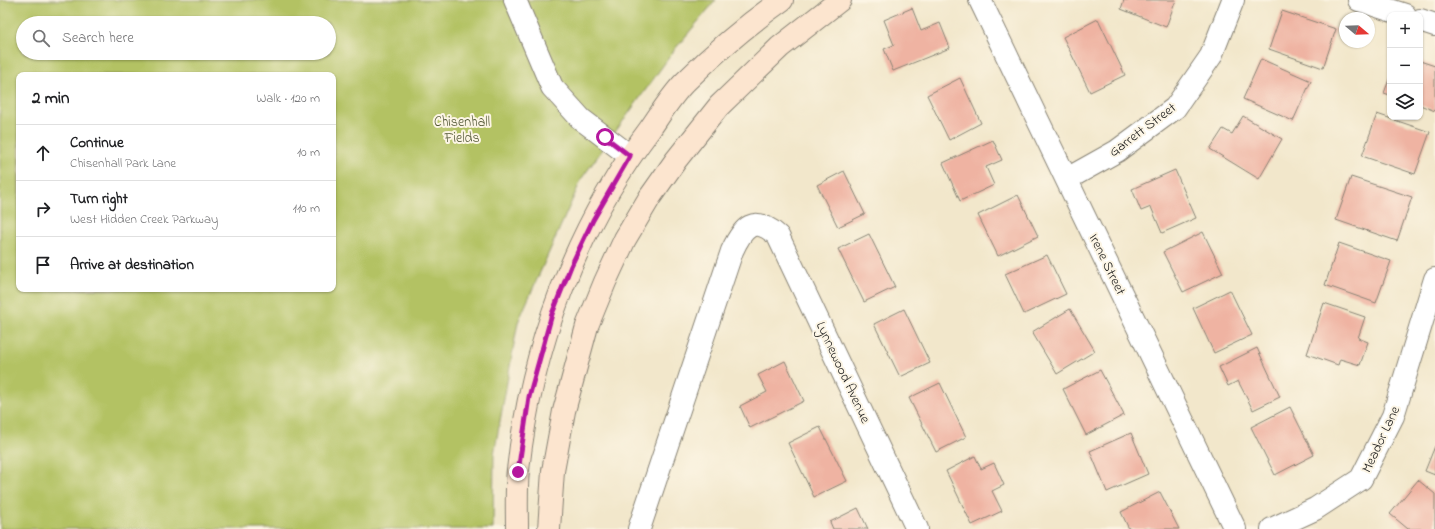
<!DOCTYPE html>
<meta charset="utf-8">
<style>
:root{--surface:#fff;--page:#f2f2f2;--text:#202124;--muted:#757577;--line:#e0e0e0}
body{margin:0;font-family:"Indie Flower",sans-serif;background:var(--page);color:var(--text)}
.controls{position:absolute;right:12px;top:12px;display:grid;overflow:hidden;border-radius:8px;box-shadow:0 1px 3px #0004}
.controls button{width:36px;height:36px;display:grid;place-items:center;padding:0;border:0;border-bottom:1px solid var(--line);background:var(--surface);color:var(--text);font:20px sans-serif}
.compass{position:absolute;left:1339px;top:12px;width:36px;height:36px;border-radius:50%;background:var(--surface);box-shadow:0 1px 3px #0004;rotate:109deg}
.stop{position:absolute;width:12px;height:12px;margin:-9px;border:3px solid #b5179e;border-radius:50%;background:#fff}
.stop.end{background:#b5179e;border-color:#fff;box-shadow:0 1px 4px #0008}
.list{margin:0;padding:0;list-style:none}
h2{display:flex;justify-content:space-between;align-items:center;height:52px;margin:0;padding:0 16px;font-size:17px}
h2 small{font-size:13px;font-weight:400;color:var(--muted)}
.list li{display:grid;grid-template-columns:26px 1fr auto;gap:12px;align-items:center;box-sizing:border-box;height:56px;padding:0 16px;border-top:1px solid var(--line)}
.list b{display:block;font-size:15px;white-space:nowrap}
.list p{margin:0;font-size:13px;white-space:nowrap;color:var(--muted)}
.list em{font-size:13px;font-style:normal;color:var(--muted)}
.icon{flex:none;width:22px;height:22px;fill:none;stroke:currentColor;stroke-width:2;stroke-linecap:round;stroke-linejoin:round}
.map{position:relative;flex:none;width:1435px;height:529px;overflow:hidden}
.search{position:absolute;background:var(--surface);box-shadow:0 1px 3px #0004;left:16px;top:16px;width:320px;height:44px;display:flex;align-items:center;gap:10px;box-sizing:border-box;padding:0 14px;border-radius:22px;color:var(--muted);font-size:15px}
.panel{position:absolute;background:var(--surface);box-shadow:0 1px 3px #0004;left:16px;top:72px;width:320px;height:220px;border-radius:8px}
.map>svg:first-child{display:block}
</style>
<div class="map">
<svg width="1435" height="529" viewBox="0 0 1435 529">
<rect width="100%" height="100%" fill="#fcf5e5"/>
<filter id="ink" filterUnits="userSpaceOnUse"><feTurbulence type="fractalNoise" baseFrequency=".025" numOctaves="2"/><feDisplacementMap in="SourceGraphic" scale="8" xChannelSelector="R" yChannelSelector="G"/><feConvolveMatrix kernelMatrix="1 2 1 2 8 2 1 2 1" color-interpolation-filters="sRGB"/></filter>
<filter id="wash" filterUnits="userSpaceOnUse"><feTurbulence type="fractalNoise" baseFrequency=".012" numOctaves="4" result="noise"/><feDisplacementMap in="SourceGraphic" scale="16" xChannelSelector="R" yChannelSelector="G"/><feGaussianBlur stdDeviation="0.9" result="paint"/><feColorMatrix in="noise" values="0 0 0 0 0 0 0 0 0 0 0 0 0 0 0 0 0 1.4 0 .05"/><feComposite in="paint" operator="in"/></filter>
<g filter="url(#wash)">
<rect width="100%" height="100%" fill="#f2e7cb"/>
<!-- green -->
<path fill="#b3c264" stroke="#686f40" fill-rule="evenodd" d="M 0,0 L 716,0 L 675,49 L 582,178 L 518,322 L 494,454 L 493,529 L 0,529 ZM 23,23 L 329,23 L 329,53 L 23,53 ZM 19,75 L 333,75 L 333,289 L 19,289 Z"/>
<g id="blocks">
<!-- building -->
<path fill="#efb3a2" d="M 1124,0 L 1176,0 L 1166,27 L 1121,9 Z
M 912,8 L 921,31 L 940,23 L 950,48 L 893,71 L 884,49 L 894,45 L 884,20 Z
M 1282,11 L 1336,29 L 1323,68 L 1269,49 Z
M 1098,19 L 1125,75 L 1090,92 L 1063,37 Z
M 1261,59 L 1311,81 L 1293,121 L 1243,99 Z
M 1420,61 L 1435,66 L 1435,111 L 1420,105 Z
M 1390,77 L 1390,95 L 1384,93 Z
M 960,78 L 981,123 L 949,140 L 927,95 Z
M 1377,114 L 1430,132 L 1415,174 L 1362,156 Z
M 1243,116 L 1282,139 L 1259,179 L 1210,149 L 1223,129 L 1232,134 Z
M 993,140 L 1002,160 L 986,167 L 994,185 L 960,201 L 943,163 Z
M 1175,170 L 1196,218 L 1162,233 L 1151,207 L 1141,211 L 1132,189 Z
M 844,171 L 865,214 L 838,227 L 817,185 Z
M 1351,177 L 1412,197 L 1397,241 L 1336,220 Z
M 1018,195 L 1038,236 L 998,256 L 978,215 Z
M 1203,232 L 1223,273 L 1183,292 L 1163,252 Z
M 869,234 L 895,287 L 864,302 L 838,249 Z
M 1339,243 L 1391,261 L 1376,303 L 1325,285 Z
M 1047,255 L 1066,294 L 1024,314 L 1005,274 Z
M 1230,290 L 1252,335 L 1214,353 L 1193,308 Z
M 1324,303 L 1365,317 L 1358,338 L 1368,342 L 1360,365 L 1340,359 L 1338,365 L 1307,354 Z
M 904,309 L 930,363 L 900,377 L 874,324 Z
M 1070,309 L 1095,351 L 1057,374 L 1032,332 Z
M 1257,348 L 1280,397 L 1253,410 L 1238,381 L 1228,386 L 1219,367 Z
M 785,361 L 804,401 L 750,428 L 740,406 L 767,392 L 758,375 Z
M 1100,370 L 1124,415 L 1086,435 L 1063,389 Z
M 940,383 L 966,437 L 936,452 L 909,398 Z
M 1290,407 L 1314,455 L 1275,475 L 1251,427 Z
M 820,427 L 847,481 L 814,497 L 788,443 Z
M 1131,433 L 1148,474 L 1107,492 L 1090,451 Z
M 1435,446 L 1435,475 L 1425,471 Z
M 975,456 L 981,469 L 994,463 L 1004,485 L 992,491 L 1002,511 L 972,525 L 946,471 Z
M 1418,480 L 1435,494 L 1435,529 L 1408,529 L 1390,514 Z
M 1160,492 L 1179,529 L 1129,529 L 1121,512 Z
M 858,508 L 868,529 L 833,529 L 830,522 Z"/>
</g>
</g>
<g filter="url(#ink)">
<use href="#blocks" fill-opacity="0" stroke="#878274" stroke-width="1"/>
<g fill="none" stroke-linecap="round" stroke-linejoin="round">
<!-- minor casing -->
<g stroke="#878274" stroke-width="24">
<path id="minor" d="M 515,0 L 552,87 L 581,119 L 630,156
M 980,0 L 1235,529
M 1359,0 L 1405,15
M 1420,20 L 1435,25
M 1067,179 L 1117,151 L 1175,108 L 1211,56 L 1233,0
M 639,529 L 732,251 C 743,227 754,214 778,236 L 917,529
M 1272,529 L 1315,509 L 1361,479 L 1393,416 L 1435,279"/>
</g>
<!-- secondary casing -->
<g stroke="#878274" stroke-width="24">
<path id="secondary" d="M 517,529 C 517,510 516,490 518,470 C 531,348 576,227 650,129 C 661,113 672,95 685,82 C 715,52 748,24 782,0
M 549,529 L 553,471 L 564,411 L 587,326 L 605,282 L 625,239 L 650,197 L 676,160 L 719,106 L 780,47 L 840,0"/>
</g>
<!-- minor -->
<use href="#minor" stroke="#fff" stroke-width="22"/>
<!-- secondary -->
<use href="#secondary" stroke="#fce5cf" stroke-width="22"/>
</g>
</g>
<g fill="none" stroke-linecap="round" stroke-linejoin="round" filter="url(#ink)">
<!-- route -->
<path stroke="#b5179e" stroke-width="5" d="M 518,472 L 529,397 L 552,314 L 571,266 L 593,220 L 630,156 L 605,137"/>
</g>
<g text-anchor="middle" stroke-width="4" stroke-linejoin="round" paint-order="stroke">
<!-- park labels -->
<g font-size="14" fill="#515635" stroke="#fcf5e5">
<text x="462" y="126">Chisenhall<tspan x="462" dy="16">Fields</tspan></text>
</g>
<!-- street labels -->
<g font-size="14" fill="#1c1c1c" stroke="#fcf5e5">
<text transform="translate(1142 129) rotate(-37)" y="5">Garrett Street</text>
<text transform="translate(1108 264) rotate(64)" y="5">Irene Street</text>
<text transform="translate(844 372) rotate(65)" y="5">Lynnewood Avenue</text>
<text transform="translate(1380 439) rotate(-65)" y="5">Meador Lane</text>
</g>
</g>
</svg>
<div class="controls">
<button>+</button>
<button>−</button>
<button><svg class="icon" aria-label="layers" viewBox="0 0 24 24"><path d="M12 4l9 5-9 5-9-5zM3 14l9 5 9-5"/></svg></button>
</div>
<svg class="compass" viewBox="-18 -18 36 36"><path d="M0-13l5 13h-10z" fill="#e53935"/><path d="M0 13l5-13h-10z" fill="#757577"/></svg>
<div class="stop" style="left:605px;top:137px"></div>
<div class="stop end" style="left:518px;top:472px"></div>
<div class="search"><svg class="icon" aria-label="search" viewBox="0 0 24 24"><circle cx="10" cy="10" r="6"/><path d="M15 15l6 6"/></svg>Search here</div>
<section class="panel">
<h2>2 min<small>Walk · 120 m</small></h2>
<ul class="list">
<li><svg class="icon" aria-label="ahead" viewBox="0 0 24 24"><path d="M12 20V5M6 11l6-6 6 6"/></svg><div><b>Continue</b><p>Chisenhall Park Lane</p></div><em>10 m</em></li>
<li><svg class="icon" aria-label="right" viewBox="0 0 24 24"><path d="M7 20v-9h11M14 6l5 5-5 5"/></svg><div><b>Turn right</b><p>West Hidden Creek Parkway</p></div><em>110 m</em></li>
<li><svg class="icon" aria-label="arrive" viewBox="0 0 24 24"><path d="M6 21V4h12l-3 4 3 4H6"/></svg><div><b>Arrive at destination</b></div></li>
</ul>
</section>
</div>
